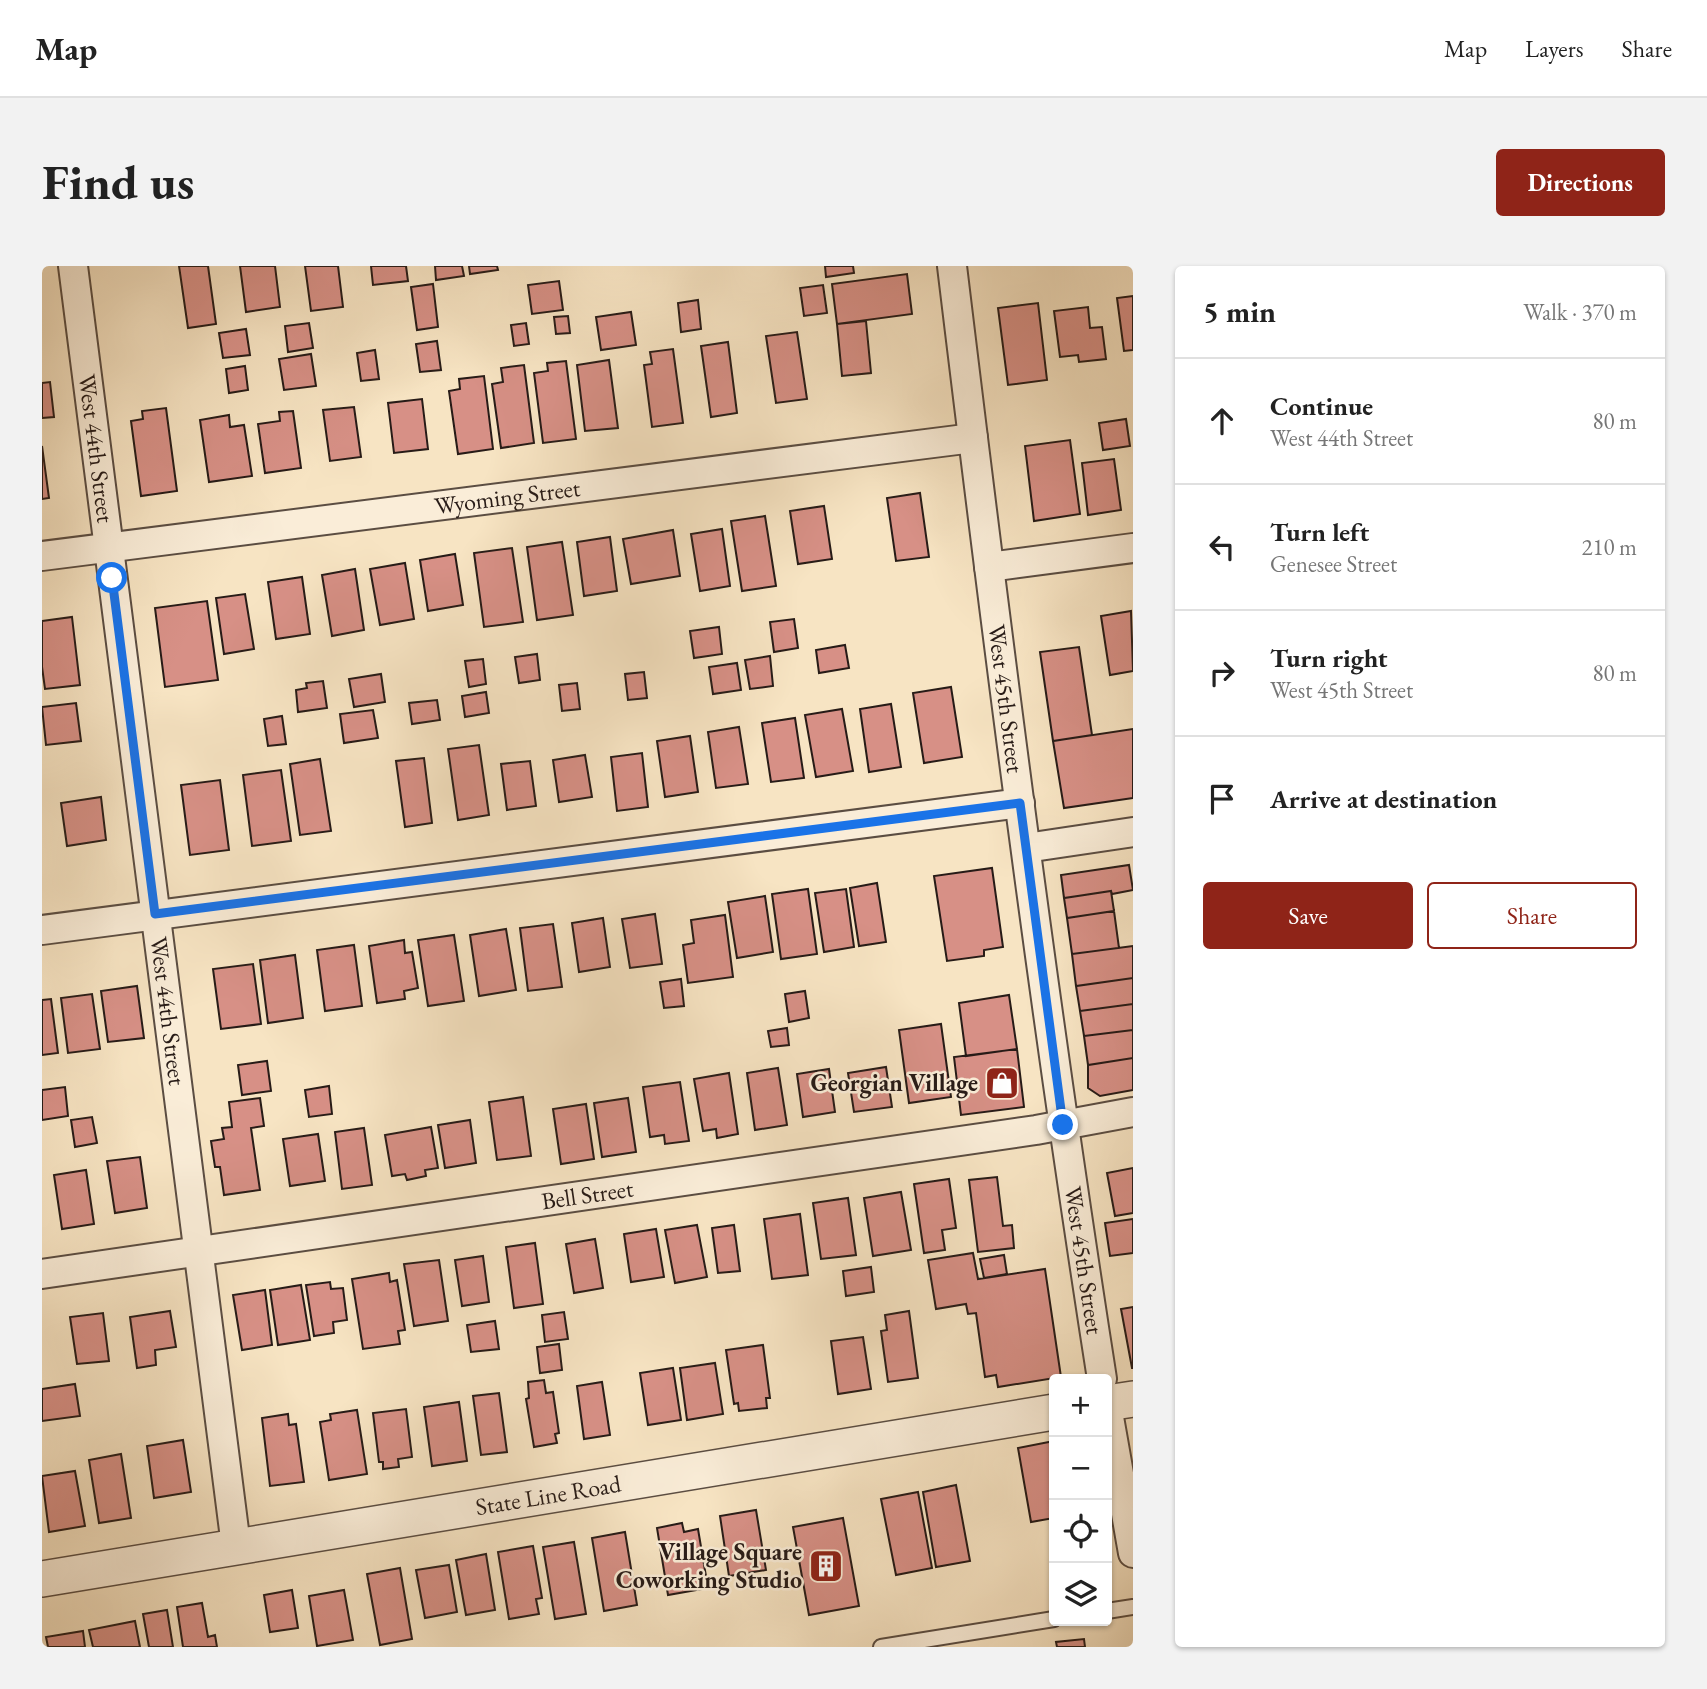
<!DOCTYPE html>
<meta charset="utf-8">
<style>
:root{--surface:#fff;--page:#f2f2f2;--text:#222;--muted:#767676;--line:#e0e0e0;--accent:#8f2418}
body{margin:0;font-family:"EB Garamond",serif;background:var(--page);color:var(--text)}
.controls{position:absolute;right:21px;bottom:21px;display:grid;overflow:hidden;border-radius:7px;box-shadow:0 2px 5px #0004}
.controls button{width:63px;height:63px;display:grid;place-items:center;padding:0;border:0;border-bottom:2px solid var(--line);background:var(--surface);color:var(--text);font:35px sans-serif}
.stop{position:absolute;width:21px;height:21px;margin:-16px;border:5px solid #1a73e8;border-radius:50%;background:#fff}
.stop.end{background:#1a73e8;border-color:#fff;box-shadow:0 2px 7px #0008}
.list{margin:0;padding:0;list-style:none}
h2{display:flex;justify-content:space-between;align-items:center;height:91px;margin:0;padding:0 28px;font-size:30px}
h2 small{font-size:23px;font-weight:400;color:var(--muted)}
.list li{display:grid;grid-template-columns:46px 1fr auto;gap:21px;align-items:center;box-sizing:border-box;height:126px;padding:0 28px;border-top:2px solid var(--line)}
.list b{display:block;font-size:26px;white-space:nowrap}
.list p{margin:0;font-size:23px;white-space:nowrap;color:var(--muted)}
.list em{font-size:23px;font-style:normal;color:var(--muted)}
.actions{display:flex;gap:14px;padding:21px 28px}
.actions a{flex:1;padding:16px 0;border:2px solid var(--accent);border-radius:7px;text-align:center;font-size:24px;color:var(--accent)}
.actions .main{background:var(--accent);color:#fff}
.icon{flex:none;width:38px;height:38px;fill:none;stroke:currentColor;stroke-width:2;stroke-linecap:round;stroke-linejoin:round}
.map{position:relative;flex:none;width:1091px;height:1381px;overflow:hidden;border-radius:7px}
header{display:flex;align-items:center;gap:42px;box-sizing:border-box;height:98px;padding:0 35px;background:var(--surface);border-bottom:2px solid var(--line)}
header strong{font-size:33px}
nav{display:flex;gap:38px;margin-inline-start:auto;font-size:24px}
.intro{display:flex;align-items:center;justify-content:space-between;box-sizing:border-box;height:168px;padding:0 42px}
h1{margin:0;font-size:49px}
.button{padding:18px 32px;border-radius:7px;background:var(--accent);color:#fff;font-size:24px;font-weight:700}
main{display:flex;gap:42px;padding:0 42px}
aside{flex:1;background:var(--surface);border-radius:7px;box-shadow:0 2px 5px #0004}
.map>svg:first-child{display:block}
</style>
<header>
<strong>Map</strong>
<nav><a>Map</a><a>Layers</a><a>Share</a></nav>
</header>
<div class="intro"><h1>Find us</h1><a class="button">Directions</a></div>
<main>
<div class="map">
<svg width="1091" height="1381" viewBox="0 0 1091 1381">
<rect width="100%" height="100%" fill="#f7e4c3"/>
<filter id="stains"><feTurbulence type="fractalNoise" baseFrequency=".00286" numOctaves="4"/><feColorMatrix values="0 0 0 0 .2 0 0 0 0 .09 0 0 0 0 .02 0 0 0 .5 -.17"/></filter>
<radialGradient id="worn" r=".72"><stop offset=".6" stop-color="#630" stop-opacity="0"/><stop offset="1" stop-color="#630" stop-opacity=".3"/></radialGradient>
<!-- building -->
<path fill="#d79086" stroke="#271b17" stroke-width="2" d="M 137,0 L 166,0 L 174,58 L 146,62 Z
M 198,0 L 233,0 L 238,41 L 204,46 Z
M 263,0 L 296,0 L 301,41 L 269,45 Z
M 329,0 L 364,0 L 366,15 L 331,19 Z
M 393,0 L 420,0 L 422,10 L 394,14 Z
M 427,0 L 455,0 L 456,4 L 428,8 Z
M 783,0 L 811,0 L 812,7 L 784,11 Z
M 865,8 L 870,48 L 795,58 L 790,18 Z
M 517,15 L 521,44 L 490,48 L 486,19 Z
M 391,18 L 396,61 L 375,64 L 369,21 Z
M 781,19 L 785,47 L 762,50 L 758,22 Z
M 1091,30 L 1091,84 L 1082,85 L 1075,32 Z
M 656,34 L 659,63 L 639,66 L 636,37 Z
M 996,37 L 1005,114 L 966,119 L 956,42 Z
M 1046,41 L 1048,62 L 1060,61 L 1064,93 L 1037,96 L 1036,89 L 1018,91 L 1012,45 Z
M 589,46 L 594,79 L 559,84 L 554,51 Z
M 526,50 L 528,67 L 514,68 L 512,51 Z
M 824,55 L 829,107 L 800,110 L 795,58 Z
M 267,57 L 271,82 L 246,86 L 243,60 Z
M 484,57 L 487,78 L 472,80 L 469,59 Z
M 204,63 L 208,89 L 181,92 L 177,67 Z
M 755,66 L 765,133 L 734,137 L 724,70 Z
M 395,75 L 399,104 L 378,106 L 374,78 Z
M 686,76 L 695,147 L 669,151 L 659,80 Z
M 631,83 L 641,157 L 610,161 L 602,99 L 610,98 L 608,86 Z
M 333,84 L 337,113 L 319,115 L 315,87 Z
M 269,88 L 274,120 L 242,124 L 237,93 Z
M 567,94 L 576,162 L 543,165 L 535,99 Z
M 524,95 L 534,173 L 501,177 L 492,107 L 506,105 L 505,97 Z
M 482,99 L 492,177 L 459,182 L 450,118 L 461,116 L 459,102 Z
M 203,100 L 206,124 L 187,127 L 184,103 Z
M 442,110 L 451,183 L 416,188 L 407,125 L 418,123 L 417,113 Z
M 8,116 L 12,151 L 0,152 L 0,117 Z
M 380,133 L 386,183 L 352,187 L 346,137 Z
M 312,141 L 319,191 L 288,195 L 281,144 Z
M 124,142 L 135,225 L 99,230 L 89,155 L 101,153 L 100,145 Z
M 251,145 L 259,202 L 223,207 L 216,158 L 238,155 L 237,146 Z
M 187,149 L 188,161 L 202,159 L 210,210 L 167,216 L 158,154 Z
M 1084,153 L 1088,180 L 1061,184 L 1057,157 Z
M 1028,174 L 1038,248 L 992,255 L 983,180 Z
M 0,180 L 7,232 L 0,233 Z
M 1072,193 L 1079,244 L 1046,249 L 1040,197 Z
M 878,227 L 887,291 L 854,295 L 845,232 Z
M 782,240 L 790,293 L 756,298 L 748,245 Z
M 723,250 L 734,320 L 700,325 L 689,255 Z
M 680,263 L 688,320 L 658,325 L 649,268 Z
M 631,264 L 638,310 L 589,318 L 581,273 Z
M 568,271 L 575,325 L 542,330 L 535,276 Z
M 520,276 L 531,349 L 495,354 L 485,281 Z
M 470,282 L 481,356 L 442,361 L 432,287 Z
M 413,288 L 421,339 L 386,345 L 378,294 Z
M 363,297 L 372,353 L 338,359 L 328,303 Z
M 313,303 L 322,364 L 290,370 L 280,309 Z
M 260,311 L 268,368 L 234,373 L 226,316 Z
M 203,328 L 212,383 L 182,388 L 174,332 Z
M 165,335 L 176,414 L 123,421 L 113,342 Z
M 1089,345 L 1091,405 L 1068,409 L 1059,350 Z
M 30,351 L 38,419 L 3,423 L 0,401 L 0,355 Z
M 752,353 L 756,382 L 732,386 L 728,356 Z
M 677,361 L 680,388 L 652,392 L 648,365 Z
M 803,379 L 807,402 L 777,407 L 774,384 Z
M 1037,381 L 1050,469 L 1011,475 L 998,386 Z
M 495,388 L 498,414 L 477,417 L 473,391 Z
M 728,390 L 731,420 L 708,423 L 703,394 Z
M 441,393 L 444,418 L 427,421 L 423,395 Z
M 695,397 L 699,424 L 671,428 L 667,401 Z
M 602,406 L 605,432 L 586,434 L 583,408 Z
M 339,408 L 343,436 L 312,441 L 307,413 Z
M 281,415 L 285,442 L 256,446 L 254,424 L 265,422 L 264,417 Z
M 535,417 L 538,443 L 520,445 L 517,419 Z
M 909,421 L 920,491 L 882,497 L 871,427 Z
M 444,426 L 447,447 L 423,451 L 420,430 Z
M 395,434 L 398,454 L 370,458 L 367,437 Z
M 34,437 L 39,475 L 4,479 L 0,441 Z
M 849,438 L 859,501 L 827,506 L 818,443 Z
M 800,443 L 811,505 L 774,511 L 763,449 Z
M 331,444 L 336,472 L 302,477 L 298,448 Z
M 240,450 L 244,478 L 226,480 L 222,453 Z
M 753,452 L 762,512 L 729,516 L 720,457 Z
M 697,461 L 706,518 L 674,522 L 666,466 Z
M 1091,463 L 1091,532 L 1022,542 L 1011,475 Z
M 648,470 L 656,526 L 623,531 L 615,475 Z
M 437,479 L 447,549 L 416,554 L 406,483 Z
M 600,487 L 606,541 L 575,545 L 569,491 Z
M 543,489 L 550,531 L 517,536 L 511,494 Z
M 382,492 L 390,557 L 363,561 L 354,495 Z
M 278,493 L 289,565 L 258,569 L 248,498 Z
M 488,495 L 494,540 L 465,544 L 459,498 Z
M 239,504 L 249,575 L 210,580 L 201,509 Z
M 178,514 L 187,584 L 148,589 L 139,519 Z
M 59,531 L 64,574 L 25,580 L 19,537 Z
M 1087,599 L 1091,624 L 1070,628 L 1069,625 L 1022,632 L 1019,609 Z
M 950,602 L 961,681 L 942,684 L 942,690 L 905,695 L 892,610 Z
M 835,617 L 844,676 L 817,680 L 808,622 Z
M 766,623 L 775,688 L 739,693 L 730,628 Z
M 804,623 L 812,681 L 782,686 L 773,627 Z
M 1069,625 L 1072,645 L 1025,652 L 1022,632 Z
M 723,630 L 731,686 L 695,692 L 686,636 Z
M 1072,645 L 1077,682 L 1030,688 L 1025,652 Z
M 613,648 L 620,698 L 588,702 L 580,653 Z
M 683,649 L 691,711 L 646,717 L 641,679 L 652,677 L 649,654 Z
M 561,652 L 568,701 L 537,706 L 530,657 Z
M 511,658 L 520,721 L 486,725 L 478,662 Z
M 464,663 L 474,724 L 437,730 L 428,669 Z
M 412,669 L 422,735 L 386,740 L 376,674 Z
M 362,674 L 363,687 L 370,686 L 376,722 L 362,725 L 363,733 L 335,737 L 327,680 Z
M 312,679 L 320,740 L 283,745 L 275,684 Z
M 1091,680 L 1091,712 L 1034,720 L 1030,688 Z
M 253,689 L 261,752 L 226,757 L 218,694 Z
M 211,698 L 219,758 L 179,763 L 171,703 Z
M 1091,712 L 1091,738 L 1038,745 L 1034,720 Z
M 639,713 L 642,740 L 622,742 L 618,716 Z
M 95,720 L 102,772 L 66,776 L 59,725 Z
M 763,725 L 767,752 L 747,756 L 743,728 Z
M 50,728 L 58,783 L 26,787 L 19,732 Z
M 967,729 L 975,783 L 924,790 L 917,737 Z
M 9,733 L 16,787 L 0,789 L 0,734 Z
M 1091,738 L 1091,764 L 1042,770 L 1038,745 Z
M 899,758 L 909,831 L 867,837 L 857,764 Z
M 745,762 L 747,779 L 729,781 L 726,765 Z
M 1091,764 L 1091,792 L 1046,799 L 1042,770 Z
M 975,783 L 982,841 L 919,849 L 912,791 Z
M 1091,792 L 1091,824 L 1058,830 L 1046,822 L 1046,799 Z
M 225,795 L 229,825 L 200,829 L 196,799 Z
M 844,801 L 850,841 L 812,846 L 806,807 Z
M 736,802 L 745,859 L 713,864 L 705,807 Z
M 787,803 L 793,846 L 761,851 L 755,808 Z
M 687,807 L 696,868 L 675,872 L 674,863 L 661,865 L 652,813 Z
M 638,816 L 647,875 L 623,878 L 622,869 L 608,871 L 601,821 Z
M 287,820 L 290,848 L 267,851 L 263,824 Z
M 23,821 L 26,850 L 0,854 L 0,824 Z
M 481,831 L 489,890 L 455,894 L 447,836 Z
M 218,832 L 222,860 L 209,862 L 218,924 L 182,929 L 178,901 L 173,901 L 169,875 L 182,873 L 180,862 L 190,861 L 187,836 Z
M 586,832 L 594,886 L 560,891 L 552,837 Z
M 544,838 L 552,893 L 519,898 L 511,843 Z
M 50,851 L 55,877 L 33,881 L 29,854 Z
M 428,854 L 434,897 L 403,902 L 396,859 Z
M 389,861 L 396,902 L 383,904 L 384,910 L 365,914 L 363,908 L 350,910 L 343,869 Z
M 322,862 L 330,919 L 300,923 L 293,866 Z
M 276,868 L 283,915 L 248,920 L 241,873 Z
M 98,891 L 105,942 L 73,947 L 65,895 Z
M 1091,902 L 1091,947 L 1073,950 L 1065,907 Z
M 44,904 L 52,958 L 20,963 L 12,909 Z
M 955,911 L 961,960 L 970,959 L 972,982 L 936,986 L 927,914 Z
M 907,913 L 914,962 L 900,964 L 903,984 L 882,987 L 872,918 Z
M 859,926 L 869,984 L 831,990 L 822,932 Z
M 806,932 L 814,989 L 779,993 L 771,937 Z
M 758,948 L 766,1009 L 730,1013 L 722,953 Z
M 1091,953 L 1091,987 L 1068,990 L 1063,957 Z
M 655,959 L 665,1011 L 633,1017 L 623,964 Z
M 692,959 L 698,1005 L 676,1007 L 670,962 Z
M 614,963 L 622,1011 L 589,1016 L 582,968 Z
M 553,973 L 561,1022 L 532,1027 L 524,978 Z
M 493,977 L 501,1038 L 472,1042 L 464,981 Z
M 931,987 L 936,1013 L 1003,1003 L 1019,1111 L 956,1121 L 954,1109 L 943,1111 L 934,1047 L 926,1048 L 924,1038 L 894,1043 L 886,994 Z
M 962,989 L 965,1008 L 942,1012 L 938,993 Z
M 441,990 L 447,1036 L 420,1040 L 413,994 Z
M 397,994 L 406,1055 L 372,1060 L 362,998 Z
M 829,1001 L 832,1026 L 804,1030 L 801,1005 Z
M 347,1007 L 348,1016 L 355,1014 L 363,1064 L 356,1065 L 358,1078 L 321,1083 L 310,1013 Z
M 288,1016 L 289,1023 L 301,1022 L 305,1054 L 291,1056 L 292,1067 L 272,1070 L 264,1019 Z
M 259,1019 L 268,1074 L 236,1079 L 228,1024 Z
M 223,1024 L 230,1079 L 200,1084 L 191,1029 Z
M 1091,1041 L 1091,1102 L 1090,1102 L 1079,1043 Z
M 128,1045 L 134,1081 L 113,1084 L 114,1099 L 95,1102 L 88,1051 Z
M 867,1045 L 876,1112 L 846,1116 L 839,1065 L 845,1064 L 843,1049 Z
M 522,1046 L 526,1073 L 503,1076 L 500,1049 Z
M 61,1047 L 67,1095 L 35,1098 L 28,1051 Z
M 453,1055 L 457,1083 L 429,1086 L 425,1059 Z
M 821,1071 L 829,1123 L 796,1128 L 789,1075 Z
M 517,1078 L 520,1104 L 498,1107 L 495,1081 Z
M 721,1079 L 728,1132 L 724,1132 L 725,1142 L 697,1145 L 696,1137 L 692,1138 L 684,1084 Z
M 673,1097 L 681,1148 L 645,1154 L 638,1102 Z
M 631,1102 L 639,1154 L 606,1159 L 598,1107 Z
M 502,1114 L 504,1127 L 511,1126 L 517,1167 L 513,1168 L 515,1177 L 492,1181 L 484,1133 L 487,1132 L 486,1116 Z
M 560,1116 L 568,1169 L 542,1173 L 535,1120 Z
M 33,1118 L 38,1150 L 0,1155 L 0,1123 Z
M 457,1127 L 465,1186 L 439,1189 L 431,1130 Z
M 417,1136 L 425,1195 L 390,1200 L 382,1141 Z
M 364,1143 L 370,1191 L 356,1193 L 357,1201 L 341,1203 L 341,1196 L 337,1196 L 331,1147 Z
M 315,1144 L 325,1208 L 287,1214 L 278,1156 L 289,1154 L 288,1148 Z
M 246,1148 L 247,1159 L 254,1158 L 262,1216 L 228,1220 L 220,1152 Z
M 141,1174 L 149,1226 L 112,1232 L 105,1180 Z
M 1012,1175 L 1012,1252 L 989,1256 L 976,1182 Z
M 79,1188 L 89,1252 L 57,1257 L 47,1194 Z
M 33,1205 L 43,1260 L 7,1266 L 0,1210 Z
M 914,1219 L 928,1295 L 894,1301 L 881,1226 Z
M 876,1226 L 890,1302 L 854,1309 L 839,1233 Z
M 714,1244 L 724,1304 L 687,1310 L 678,1250 Z
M 801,1252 L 817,1340 L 767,1349 L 751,1261 Z
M 640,1257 L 642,1266 L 656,1263 L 666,1322 L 626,1329 L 615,1262 Z
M 583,1266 L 595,1339 L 562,1345 L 550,1272 Z
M 532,1276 L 544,1348 L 513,1353 L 501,1281 Z
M 491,1280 L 500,1332 L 494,1333 L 497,1348 L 467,1353 L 456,1286 Z
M 444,1288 L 453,1344 L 424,1349 L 414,1294 Z
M 407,1299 L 415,1346 L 383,1352 L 374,1304 Z
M 358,1302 L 370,1373 L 338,1379 L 325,1308 Z
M 250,1324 L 256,1362 L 228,1366 L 222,1329 Z
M 302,1324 L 311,1374 L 275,1380 L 267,1330 Z
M 160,1337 L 166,1371 L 173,1369 L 175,1381 L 141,1381 L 135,1341 Z
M 125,1344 L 131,1381 L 107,1381 L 101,1348 Z
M 93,1355 L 98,1381 L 51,1381 L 47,1364 Z
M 41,1365 L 43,1381 L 6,1381 L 4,1371 Z
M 1042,1373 L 1043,1381 L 1015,1381 L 1014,1376 Z"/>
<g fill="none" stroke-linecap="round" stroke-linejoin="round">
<!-- service casing -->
<g stroke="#5b4d42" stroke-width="18">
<path id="service" d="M 1065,1345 L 1091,1341
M 839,1381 L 1012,1353"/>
</g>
<!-- minor casing -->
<g stroke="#5b4d42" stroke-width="32">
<g id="minor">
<path id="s1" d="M 31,0 L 194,1280"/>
<path id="s2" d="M 910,0 C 955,372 1002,743 1060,1113"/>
<path id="s3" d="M 0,290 L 931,172"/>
<path d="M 947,301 L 1091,282"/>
<path d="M 984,582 L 1091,566"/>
<path d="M 0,664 L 978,537"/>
<path id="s4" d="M 0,1008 L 994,864 L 1091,846"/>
<path d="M 1065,1140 L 1091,1287"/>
</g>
</g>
<!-- tertiary casing -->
<g stroke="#5b4d42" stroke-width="38">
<g id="tertiary">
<path d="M 1065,1137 L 1091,1133"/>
<path id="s5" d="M 0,1313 L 1012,1146"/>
</g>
</g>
<!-- service -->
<use href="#service" stroke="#faedd8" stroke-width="14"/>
<!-- minor -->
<use href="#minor" stroke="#faedd8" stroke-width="28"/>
<!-- tertiary -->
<use href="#tertiary" stroke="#faedd8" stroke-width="35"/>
</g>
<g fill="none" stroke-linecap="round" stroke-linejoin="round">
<!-- route -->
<path stroke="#1a73e8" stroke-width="9" d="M 70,312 L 113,648 L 978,537 L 1021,859"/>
</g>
<!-- icons -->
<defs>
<g id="shop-square" transform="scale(1.75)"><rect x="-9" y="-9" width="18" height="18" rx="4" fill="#8f2418" stroke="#faedd8"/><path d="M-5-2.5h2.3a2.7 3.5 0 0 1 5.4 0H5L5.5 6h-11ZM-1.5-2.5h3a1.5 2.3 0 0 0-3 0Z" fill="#fff"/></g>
<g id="building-square" transform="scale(1.75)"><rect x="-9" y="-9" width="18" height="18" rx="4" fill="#8f2418" stroke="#faedd8"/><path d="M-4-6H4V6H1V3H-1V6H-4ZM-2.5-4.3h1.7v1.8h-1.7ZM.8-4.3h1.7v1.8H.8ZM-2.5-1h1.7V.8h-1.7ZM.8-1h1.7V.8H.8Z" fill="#fff"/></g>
</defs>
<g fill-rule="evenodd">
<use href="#shop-square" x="960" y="817"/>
<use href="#building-square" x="784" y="1300"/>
</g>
<g text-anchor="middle" stroke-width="5" stroke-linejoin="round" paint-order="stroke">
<!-- street labels -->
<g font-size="24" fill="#271b17" stroke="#faedd8">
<text dy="8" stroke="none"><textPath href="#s1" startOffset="184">West 44th Street</textPath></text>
<text dy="8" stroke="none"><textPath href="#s3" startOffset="469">Wyoming Street</textPath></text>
<text dy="8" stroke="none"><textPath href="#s2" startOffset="436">West 45th Street</textPath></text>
<text dy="8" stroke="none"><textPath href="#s1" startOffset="751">West 44th Street</textPath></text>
<text dy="8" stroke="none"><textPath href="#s4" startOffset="551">Bell Street</textPath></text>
<text dy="8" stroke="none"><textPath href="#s2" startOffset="1003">West 45th Street</textPath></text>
<text dy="8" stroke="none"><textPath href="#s5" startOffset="513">State Line Road</textPath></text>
</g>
<!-- poi labels -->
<g font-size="24" font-weight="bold" fill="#271b17" stroke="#faedd8" text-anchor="end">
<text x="936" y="825">Georgian Village</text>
<text x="760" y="1294">Village Square<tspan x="760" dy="28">Coworking Studio</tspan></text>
</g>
</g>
<rect width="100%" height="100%" filter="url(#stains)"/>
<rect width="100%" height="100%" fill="url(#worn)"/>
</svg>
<div class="controls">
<button>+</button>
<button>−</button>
<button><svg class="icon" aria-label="locate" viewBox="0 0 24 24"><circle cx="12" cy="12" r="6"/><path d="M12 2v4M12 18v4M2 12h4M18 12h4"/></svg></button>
<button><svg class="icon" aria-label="layers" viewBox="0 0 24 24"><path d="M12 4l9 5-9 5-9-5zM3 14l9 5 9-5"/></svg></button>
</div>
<div class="stop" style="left:70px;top:312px"></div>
<div class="stop end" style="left:1021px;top:859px"></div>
</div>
<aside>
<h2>5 min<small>Walk · 370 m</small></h2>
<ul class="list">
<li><svg class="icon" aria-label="ahead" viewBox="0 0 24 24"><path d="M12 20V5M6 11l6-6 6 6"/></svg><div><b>Continue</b><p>West 44th Street</p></div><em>80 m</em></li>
<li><svg class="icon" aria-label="left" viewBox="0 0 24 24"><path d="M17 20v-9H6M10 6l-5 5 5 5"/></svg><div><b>Turn left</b><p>Genesee Street</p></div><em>210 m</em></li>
<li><svg class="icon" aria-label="right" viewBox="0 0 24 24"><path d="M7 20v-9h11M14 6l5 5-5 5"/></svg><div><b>Turn right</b><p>West 45th Street</p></div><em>80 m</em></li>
<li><svg class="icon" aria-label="arrive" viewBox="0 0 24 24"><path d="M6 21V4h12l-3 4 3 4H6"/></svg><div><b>Arrive at destination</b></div></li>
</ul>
<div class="actions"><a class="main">Save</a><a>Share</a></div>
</aside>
</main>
